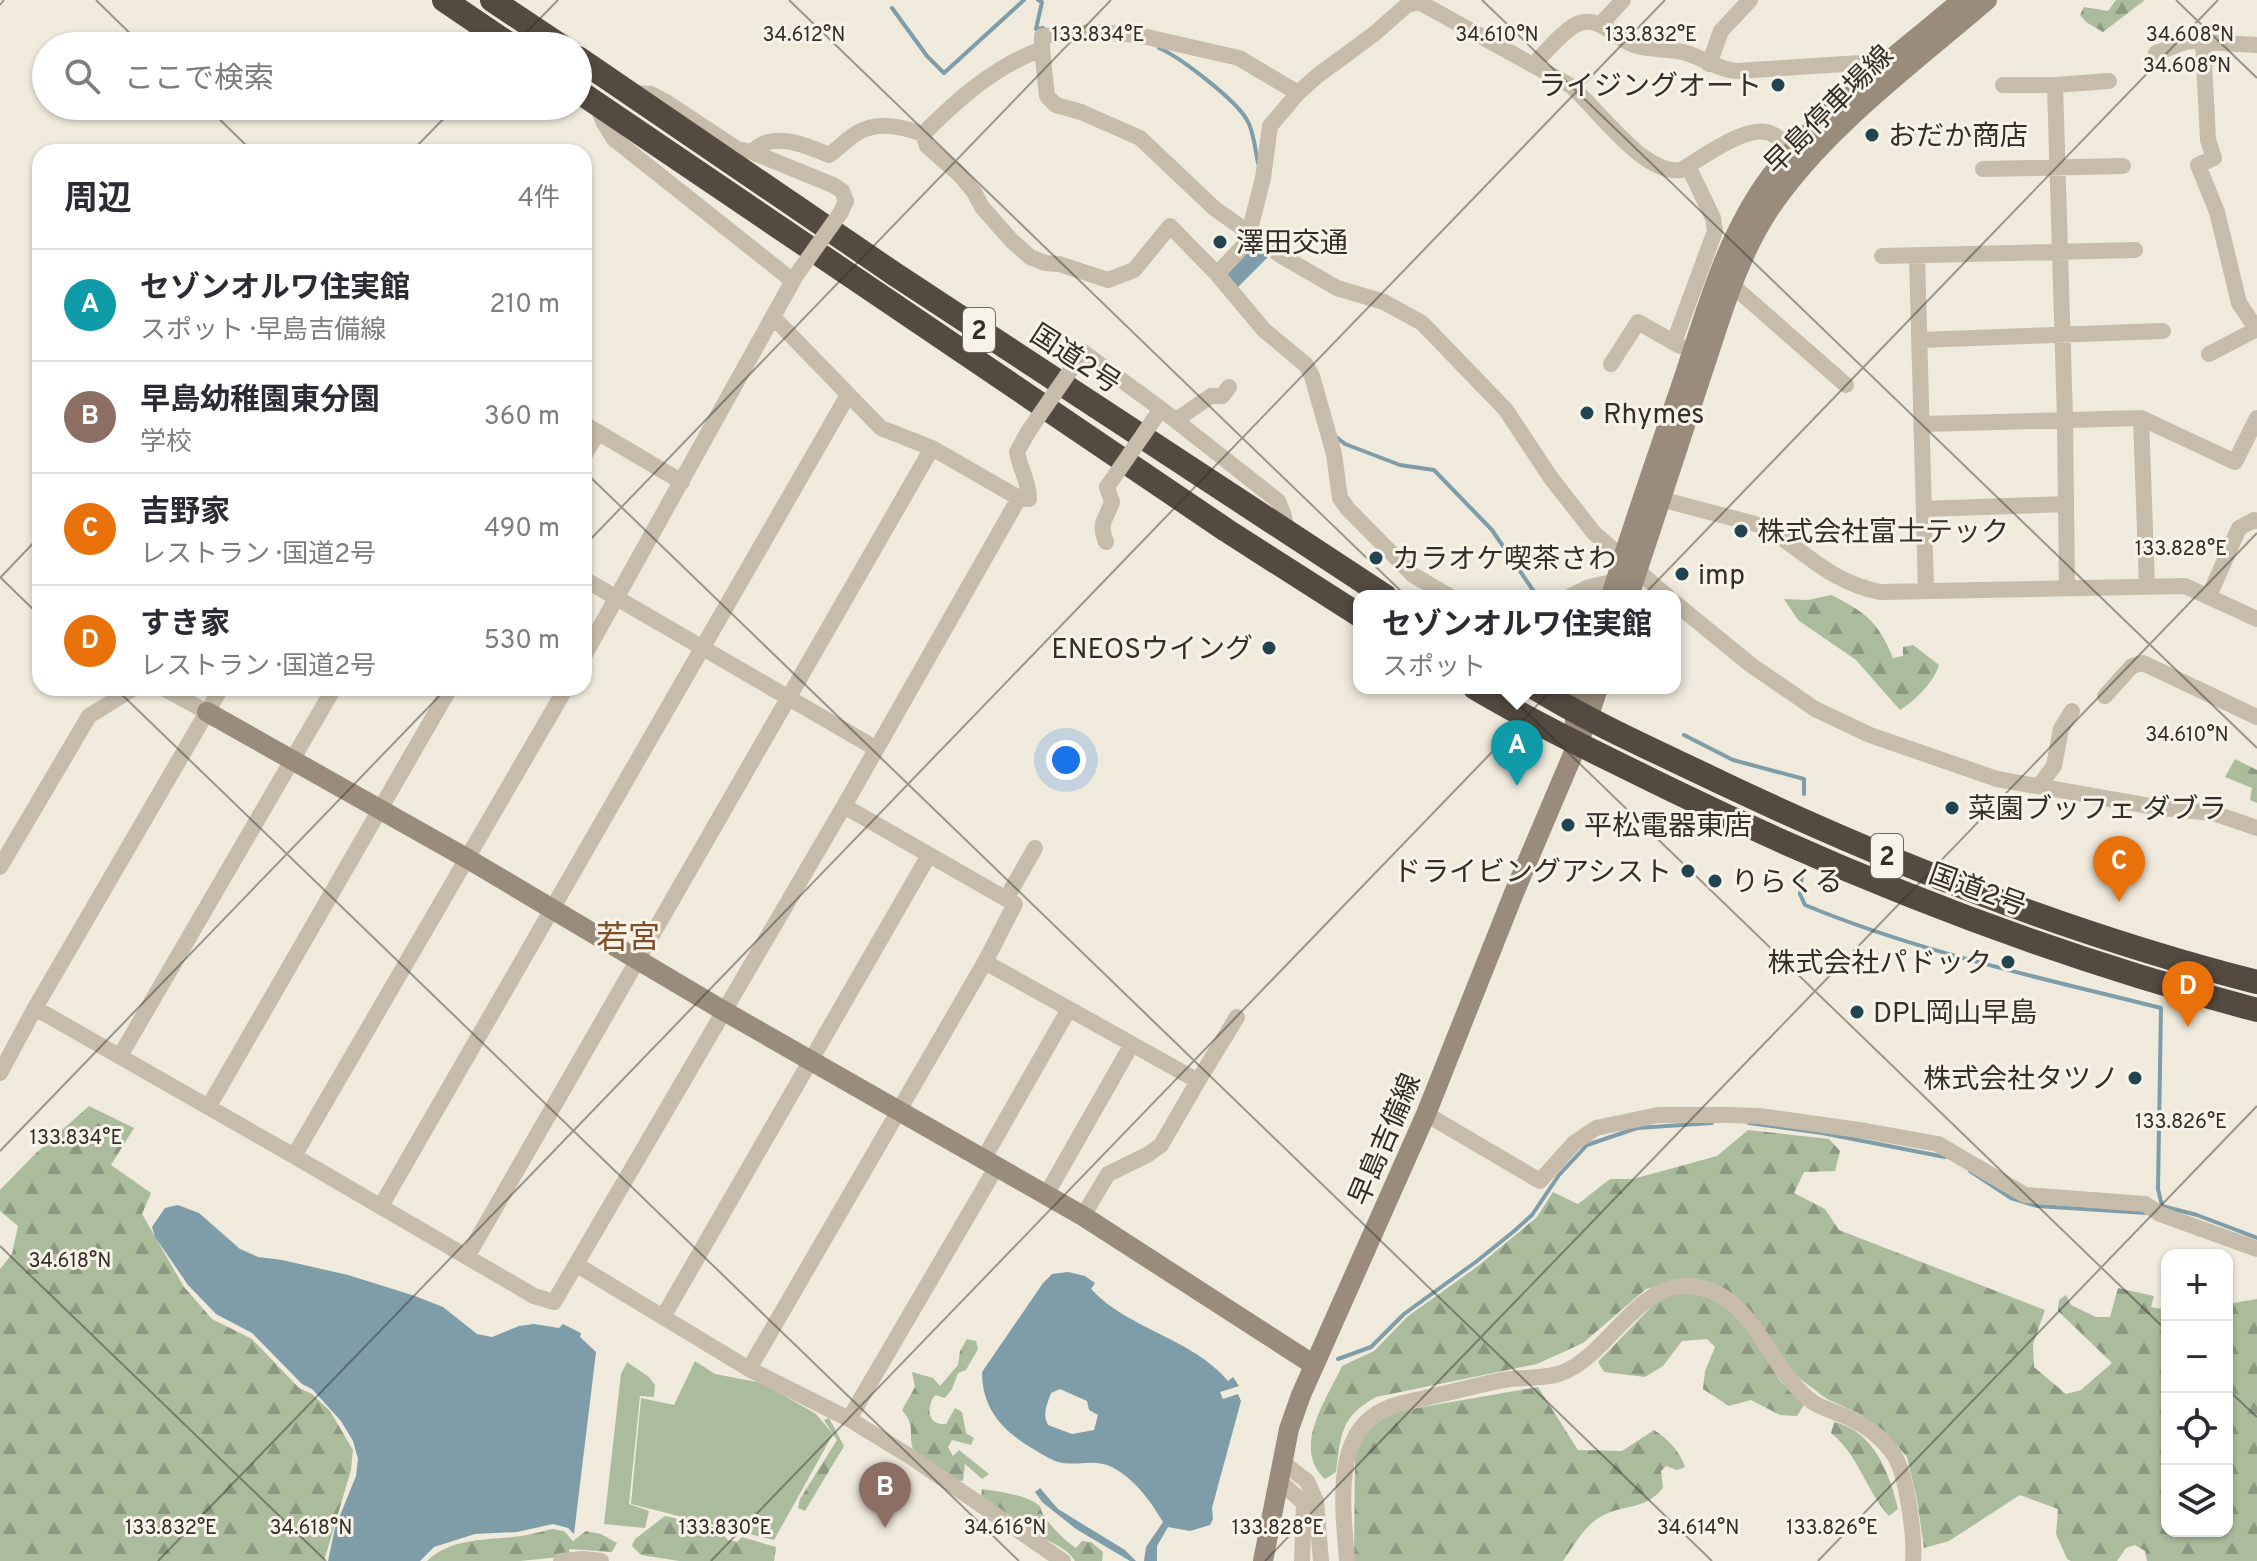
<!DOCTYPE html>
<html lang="ja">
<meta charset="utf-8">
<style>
:root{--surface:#fff;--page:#f7f7f7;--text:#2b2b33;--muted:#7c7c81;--line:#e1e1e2;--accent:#d93025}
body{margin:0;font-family:Overpass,"Noto Sans JP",sans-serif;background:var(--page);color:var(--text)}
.controls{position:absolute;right:24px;bottom:24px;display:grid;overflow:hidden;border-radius:16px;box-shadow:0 2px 6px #0004}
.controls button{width:72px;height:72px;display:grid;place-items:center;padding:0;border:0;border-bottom:2px solid var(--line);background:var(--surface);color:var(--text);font:40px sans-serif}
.you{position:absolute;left:1066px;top:760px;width:28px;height:28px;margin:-20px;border:6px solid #fff;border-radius:50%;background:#1a73e8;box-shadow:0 0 0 12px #1a73e833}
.badge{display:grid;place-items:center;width:52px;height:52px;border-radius:50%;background:var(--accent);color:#fff;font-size:26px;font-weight:700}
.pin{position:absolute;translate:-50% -66px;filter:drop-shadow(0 2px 4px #0008)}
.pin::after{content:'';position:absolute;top:42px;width:28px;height:24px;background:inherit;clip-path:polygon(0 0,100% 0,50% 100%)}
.popup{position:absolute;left:1353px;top:590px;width:328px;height:104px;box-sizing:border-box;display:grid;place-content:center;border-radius:16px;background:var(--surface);filter:drop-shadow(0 2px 6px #0005);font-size:26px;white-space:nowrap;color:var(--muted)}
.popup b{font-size:30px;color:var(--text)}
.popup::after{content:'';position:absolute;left:50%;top:100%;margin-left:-16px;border:16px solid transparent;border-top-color:var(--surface)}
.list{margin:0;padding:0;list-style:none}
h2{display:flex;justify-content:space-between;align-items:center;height:104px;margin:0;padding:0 32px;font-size:34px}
h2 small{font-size:26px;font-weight:400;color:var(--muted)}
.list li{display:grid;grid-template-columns:52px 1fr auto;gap:24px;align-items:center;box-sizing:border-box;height:112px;padding:0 32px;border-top:2px solid var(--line)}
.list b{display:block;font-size:30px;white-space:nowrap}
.list p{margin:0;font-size:26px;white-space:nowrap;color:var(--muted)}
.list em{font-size:26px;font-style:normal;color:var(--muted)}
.icon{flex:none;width:44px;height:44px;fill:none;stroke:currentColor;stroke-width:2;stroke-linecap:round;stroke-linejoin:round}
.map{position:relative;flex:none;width:2257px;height:1561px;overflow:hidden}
.search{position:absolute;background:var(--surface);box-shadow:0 2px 6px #0004;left:32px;top:32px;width:560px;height:88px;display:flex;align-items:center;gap:20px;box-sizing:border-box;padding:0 28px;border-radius:44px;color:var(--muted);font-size:30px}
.panel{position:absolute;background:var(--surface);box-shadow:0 2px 6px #0004;left:32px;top:144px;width:560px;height:552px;border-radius:24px}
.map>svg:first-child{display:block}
</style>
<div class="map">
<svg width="2257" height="1561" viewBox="0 0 2257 1561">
<defs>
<pattern id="forest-firs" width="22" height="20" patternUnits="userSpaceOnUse" patternTransform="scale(2)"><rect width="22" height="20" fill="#abbc9d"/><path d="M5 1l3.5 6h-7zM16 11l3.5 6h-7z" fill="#8c9980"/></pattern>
</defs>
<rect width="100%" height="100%" fill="#efeadc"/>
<!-- grass -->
<path fill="#abbc9d" d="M 695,1361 L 715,1374 L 762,1383 L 816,1414 L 833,1434 L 774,1540 L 631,1504 L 641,1398 L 674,1405 Z
M 627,1362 L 649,1377 L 655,1385 L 654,1397 L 640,1396 L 629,1504 L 649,1511 L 645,1528 L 604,1524 L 621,1374 Z"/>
<!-- forest -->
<path fill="url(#forest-firs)" d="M 2116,0 L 2145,0 L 2103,32 L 2086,22 L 2080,15 L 2084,7 L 2108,11 Z
M 1831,595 C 1865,612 1878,621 1893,658 L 1903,656 L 1903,647 L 1913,645 L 1939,665 C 1933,683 1916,700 1900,710 L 1856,660 L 1798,620 L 1784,599 L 1808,600 Z
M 2235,759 L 2257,770 L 2257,803 L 2250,800 L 2252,788 L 2225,777 Z
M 89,1106 L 134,1128 L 111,1165 L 151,1193 L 142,1214 L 184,1287 L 212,1319 L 252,1339 L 299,1388 L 312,1394 L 330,1411 L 353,1450 L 351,1470 L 324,1561 L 0,1561 L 0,1269 L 12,1254 L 18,1226 L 0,1211 L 0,1190 L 35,1154 Z
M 1748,1130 L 1829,1139 L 1840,1151 L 1835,1171 L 1804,1172 L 1794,1193 L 1825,1209 L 1839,1230 L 2045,1310 L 2033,1344 L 2034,1367 L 2066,1394 L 2081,1390 L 2112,1363 L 2058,1311 L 2059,1300 L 2066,1295 L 2071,1305 L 2096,1317 L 2110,1317 L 2118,1288 L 2154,1296 L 2151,1307 L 2167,1310 L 2167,1531 L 2227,1531 L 2227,1304 L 2257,1299 L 2257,1561 L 2147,1561 L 2145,1551 L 2135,1545 L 2126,1548 L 2117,1561 L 2071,1561 L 2067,1559 L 2056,1534 L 2058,1509 L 2020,1495 L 1949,1541 L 1924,1548 L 1917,1500 L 1907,1457 L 1885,1432 L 1858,1413 L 1827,1399 L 1791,1372 L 1749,1311 L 1734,1295 L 1716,1284 L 1690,1278 L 1646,1289 L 1583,1343 L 1537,1364 L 1376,1397 C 1340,1417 1341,1435 1336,1472 L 1325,1479 C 1291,1448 1327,1399 1342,1366 L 1374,1351 L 1407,1317 L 1478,1266 L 1537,1217 L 1553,1192 L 1578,1204 L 1610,1179 L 1633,1179 L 1717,1156 Z
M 1674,1292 L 1696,1293 L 1723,1302 L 1740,1318 L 1781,1382 L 1804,1405 L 1797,1416 L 1780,1415 L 1751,1400 L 1729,1406 L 1703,1389 L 1705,1371 L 1715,1347 L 1707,1339 L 1682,1341 L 1663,1366 L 1645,1377 L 1604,1372 L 1598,1362 L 1654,1304 Z
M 967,1339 L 976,1341 L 978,1349 L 966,1370 L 958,1373 L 952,1389 L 945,1398 L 935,1395 C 926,1407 927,1426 946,1424 L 955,1408 L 962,1412 L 966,1433 L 974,1438 L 971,1445 L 952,1440 L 948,1447 L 953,1456 L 959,1450 L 989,1474 L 982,1479 L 965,1464 L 963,1481 C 949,1480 915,1460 912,1446 C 909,1429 915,1426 902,1410 L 915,1387 L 912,1372 L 933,1378 L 940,1386 L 958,1365 L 960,1351 Z
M 1538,1387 L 1578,1450 L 1622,1451 L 1654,1430 C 1668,1439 1680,1451 1685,1467 L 1677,1470 L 1666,1466 L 1661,1471 L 1663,1488 C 1643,1512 1623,1503 1600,1517 C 1584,1527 1574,1545 1563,1561 L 1354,1561 L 1355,1459 C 1360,1436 1373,1423 1394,1412 Z
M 829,1418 L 844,1446 L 805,1511 L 798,1508 L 800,1499 L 837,1440 L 824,1420 Z
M 1834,1422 C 1874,1431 1890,1474 1898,1509 L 1889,1516 C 1865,1489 1860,1457 1831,1433 Z
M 982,1489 C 1001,1492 1024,1494 1040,1506 C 1042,1519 1065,1541 1076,1548 L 1082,1541 L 1091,1542 L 1103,1552 L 1102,1561 L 1075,1561 C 1066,1546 1048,1542 1033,1533 C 1015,1522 999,1508 981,1497 Z
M 665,1516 L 717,1528 L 728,1540 L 737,1542 L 742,1537 L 776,1547 L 774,1561 L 679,1561 L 641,1555 L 632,1546 L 635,1539 Z
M 552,1529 L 564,1531 L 573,1541 L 586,1531 L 601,1534 L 617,1543 L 612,1552 L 569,1549 L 570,1556 L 520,1561 L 427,1561 C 450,1539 483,1540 513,1537 C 526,1536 539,1532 552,1529 Z"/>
<!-- water -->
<path fill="#7e9da9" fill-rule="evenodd" d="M 1252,246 L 1269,256 L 1236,289 L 1228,281 L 1228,269 Z
M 178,1205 L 199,1213 L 240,1249 L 258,1257 L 282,1260 L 348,1275 L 415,1296 L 443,1307 L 477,1334 L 492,1337 L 519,1326 L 534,1324 L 559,1328 L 563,1324 L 581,1333 L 580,1337 L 596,1352 L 574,1534 L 568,1528 L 553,1524 L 517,1532 L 475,1534 L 434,1547 L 420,1561 L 328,1561 L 335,1528 L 356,1476 L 358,1459 L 353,1441 L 341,1421 L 312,1389 L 302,1384 L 252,1333 L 216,1314 L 188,1285 L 155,1237 L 152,1227 L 165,1208 Z
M 1068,1272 L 1085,1276 L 1095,1283 L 1091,1289 C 1129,1330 1192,1338 1228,1381 L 1233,1377 L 1239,1386 L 1220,1392 L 1223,1399 L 1238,1394 L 1241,1401 L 1212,1508 L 1213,1519 L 1210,1525 L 1190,1531 L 1168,1527 L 1157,1546 L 1157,1561 L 1144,1561 L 1146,1547 L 1163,1522 C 1150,1500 1132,1475 1107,1465 C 1091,1460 1078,1465 1063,1463 C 1054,1462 1043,1455 1035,1450 C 1004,1432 982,1410 982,1372 L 1043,1283 L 1052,1274 ZM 1060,1389 L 1087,1401 L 1089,1410 L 1098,1415 L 1094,1430 L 1072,1434 L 1048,1425 C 1042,1414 1047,1405 1051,1393 Z
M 1040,1488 L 1058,1509 L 1125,1550 L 1136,1561 L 1130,1561 L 1076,1529 L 1042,1502 L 1035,1492 Z"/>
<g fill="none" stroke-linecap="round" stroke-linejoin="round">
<!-- stream -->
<path stroke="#7e9da9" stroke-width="4" d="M 1038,0 L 1042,2 L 1036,29 L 1043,28
M 892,8 L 927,56 L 944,73 L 1024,0
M 1159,48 C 1180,57 1236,100 1247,120 C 1254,131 1255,150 1258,163
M 1335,436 L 1345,444 L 1400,465 L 1434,470 L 1492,530 L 1537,596
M 1684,735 L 1733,760 L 1804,779 L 1804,794
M 1802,874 L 1800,894 L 1805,905 C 1918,952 2042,978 2161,1008 L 2158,1189 L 2162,1206 L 2197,1215 L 2257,1238
M 1749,1123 L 1822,1133 L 1945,1157
M 1970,1171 L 2011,1198 L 2037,1206 L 2147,1213
M 1338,1359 L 1371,1347 L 1404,1314 L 1477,1261 L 1513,1232 L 1532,1215 L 1559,1175 L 1587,1145 L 1637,1128 L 1712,1123"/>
<!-- street -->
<path stroke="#c6bca9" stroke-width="16" d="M 1600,25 L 1623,0
M 2203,42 L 2208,140 L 2214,158 L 2198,165 L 2217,212 L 2239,303 L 2257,330
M 1042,49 L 1042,36 L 1094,32 L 1138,35 L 1239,58 L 1298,93
M 2156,53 L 2188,41 L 2257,45
M 1534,64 C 1545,53 1566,27 1580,23 C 1596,17 1612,33 1624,40 C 1642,51 1659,48 1678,51 C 1699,54 1714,69 1736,71 L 1861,63 L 1882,69 L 1886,75
M 1709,64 L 1721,31 L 1750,0
M 2003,85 L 2055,85 L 2065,419 L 2067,588
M 2055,85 L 2109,81
M 635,93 L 651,94 L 666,102 L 737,149 L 752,152 L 833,185 L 842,191 L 846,201
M 597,105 L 604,123 L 614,139 L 793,281
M 923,134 C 958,99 995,66 1042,49 L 1047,96 L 1056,105 L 1081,112 L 1140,138 L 1214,208 L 1280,255 L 1337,288 L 1384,302 L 1422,323 L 1506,410 L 1551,478 L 1594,533 L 1667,596
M 923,134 L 927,146 L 959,174 L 974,192 L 982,207 L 1011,240 L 1030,257 L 1045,263 L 1059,264 L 1108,280 L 1134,270 L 1170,226 L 1217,274
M 752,152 C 772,130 805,145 829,155 C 838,149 845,141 854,135 C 875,120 900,126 923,134
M 1983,169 L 2123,166
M 1249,233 L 1263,178 L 1270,126 L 1298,93 L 1317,76 L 1374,34 L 1407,5 L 1419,2 L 1571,86 C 1598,109 1643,175 1681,170 C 1702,158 1751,120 1774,135 C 1781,139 1787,147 1792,153
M 1253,236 L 1217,274 L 1264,330 L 1306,365 L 1312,376 L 1334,454 L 1340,498 L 1348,509 L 1413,575 L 1449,596
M 1917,255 L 1926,591
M 1882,256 L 2135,250
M 1732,285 L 1846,385
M 1920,340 L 2163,331
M 1674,342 L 1715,231 L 1713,218 L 1688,166
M 1083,352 L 1161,409 L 1278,501 L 1284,516 L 1286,531
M 2209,354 L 2257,329
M 1611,364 L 1638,322 L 1680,346
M 2141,418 L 2147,586
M 1176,420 L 1211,396 L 1222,396 L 1229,387
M 584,424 L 682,482
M 1923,424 L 2141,418 L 2235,462 L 2257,418
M 584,456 L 598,432
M 1649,496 L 1759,525 C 1805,548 1825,581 1880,592 L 2185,586 L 2257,619
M 1019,498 L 1029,499 C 1029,481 1020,469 1017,452 L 1028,432
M 1924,509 L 2066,504
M 1106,542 C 1098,522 1106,520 1112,502 L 1107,487
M 584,579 L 875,748
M 1571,596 L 1589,587 L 1616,581
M 2209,596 L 2239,528 L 2254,520 L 2257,521
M 1675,603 L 1751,665 L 1815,709 L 1870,735 L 1997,779 L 2161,808 L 2213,813 L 2257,828
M 584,656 L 795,277
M 163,688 L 207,712
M 2105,696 L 2132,666 L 2143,663 L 2257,717
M 2039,786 L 2054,766 L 2061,729 L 2072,711
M 0,867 L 89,716 L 134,688
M 1006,899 L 1035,848
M 985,962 L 1198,1081 L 1161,1145 L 1147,1155 L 1108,1174 L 1083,1216
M 35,1008 L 294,1156 L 534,1296 L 554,1302 L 844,806 L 1019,498 L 932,448 L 881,428 L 773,317
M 120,1056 L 334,688
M 0,1073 L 35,1008 L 221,688
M 1198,1081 L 1237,1017
M 209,1106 L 450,688
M 1426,1114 L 1540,1181 L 1574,1143 L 1596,1128 L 1658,1115 L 1730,1115 L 1759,1116 L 1866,1131 L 1938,1144 L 2025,1195 L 2145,1204 L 2160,1214 L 2257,1249
M 294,1156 L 566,688
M 984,1158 L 1069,1009
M 1046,1195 L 1132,1044
M 381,1206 L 848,395
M 467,1257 L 932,448
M 577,1265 L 749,1369 L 849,1419 L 911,1457 L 1063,1561
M 663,1317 L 929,855
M 749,1369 L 985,962 L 1015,904 L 844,806
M 849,1419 L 997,1166
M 1282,1462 L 1307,1481 L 1316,1501 L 1321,1561
M 1278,1480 L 1304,1503 L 1302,1561
M 561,1561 L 583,1559 L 601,1561
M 1347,1561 C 1344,1516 1332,1442 1376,1414 C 1393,1403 1414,1401 1433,1396 C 1458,1391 1484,1383 1510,1379 C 1528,1377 1547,1379 1564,1372 C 1607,1354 1637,1286 1685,1286 C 1753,1286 1766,1369 1814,1403 C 1822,1408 1833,1411 1842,1415 C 1863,1423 1881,1436 1894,1455 C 1907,1475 1915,1537 1913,1561"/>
<!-- secondary -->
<path stroke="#998c7b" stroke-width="20" d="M 1611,596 C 1633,524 1658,454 1682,383 C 1706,312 1725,238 1770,177 C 1820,112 1899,54 1962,0
M 1629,596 C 1653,523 1677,450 1701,377 C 1720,321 1736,260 1769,210 C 1823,129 1914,63 1987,0
M 207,712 L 468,859 L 724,1011 L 1083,1216 L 1314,1365
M 1575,723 L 1575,713 L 1582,688
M 1263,1561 L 1289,1429 L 1301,1395 L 1426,1114 L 1514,893 L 1588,719 L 1598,688"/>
<!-- highway -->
<path stroke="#544a40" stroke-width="24" d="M 444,0 L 512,46
M 492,0 L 561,46
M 578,58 L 896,275 L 1385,596
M 578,91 L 1226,530 L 1359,615
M 1475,688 C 1539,726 1607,758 1674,791 C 1861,882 2055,957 2257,1010
M 1535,688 C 1595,725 1660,753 1724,784 C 1895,865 2073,935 2257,982"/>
<!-- street-bridge -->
<path stroke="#c6bca9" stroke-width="16" d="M 795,277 L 841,212 L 846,201
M 1028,432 L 1083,352
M 1107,487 L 1161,409"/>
</g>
<!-- ticks -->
<path fill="none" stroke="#342e28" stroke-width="2" stroke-opacity="0.45" d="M 96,0 L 143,46M 789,0 L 2167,1331M 1482,0 L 2257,748M 2176,0 L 2257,78M 0,5 L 4,0M 513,46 L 558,0M 206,106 L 253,152M 411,152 L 456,106M 584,471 L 1712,1561M 584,546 L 1111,0M 0,577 L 40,616M 0,578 L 40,536M 115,688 L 1019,1561M 0,1151 L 447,688M 0,1246 L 326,1561M 2227,1389 L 2257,1417M 158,1561 L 1665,0M 711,1561 L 2218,0M 1265,1561 L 2257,533M 1818,1561 L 2257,1106"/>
<!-- markers -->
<g fill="#224350" stroke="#f7f3e8" stroke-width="3">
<circle cx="1778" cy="85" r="8"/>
<circle cx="1872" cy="135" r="8"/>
<circle cx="1220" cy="242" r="8"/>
<circle cx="1587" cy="413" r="8"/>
<circle cx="1741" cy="531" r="8"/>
<circle cx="1376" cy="558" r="8"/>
<circle cx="1682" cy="574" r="8"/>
<circle cx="1269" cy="648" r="8"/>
<circle cx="1952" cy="808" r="8"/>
<circle cx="1568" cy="825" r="8"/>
<circle cx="1688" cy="871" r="8"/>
<circle cx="1715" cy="881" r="8"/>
<circle cx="2008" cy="962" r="8"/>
<circle cx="1857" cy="1012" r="8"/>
<circle cx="2135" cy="1078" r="8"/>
</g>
<g text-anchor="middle" stroke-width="6" stroke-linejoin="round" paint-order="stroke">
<!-- shield labels -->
<g fill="#f7f3e8" stroke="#6e6962" stroke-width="2">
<rect x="963" y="308" width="32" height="44" rx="6"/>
<rect x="1871" y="834" width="32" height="44" rx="6"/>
</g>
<g font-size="26" font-weight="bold" fill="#342e28">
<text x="979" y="339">2</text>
<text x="1887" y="865">2</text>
</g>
<!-- poi labels -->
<g font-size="28" fill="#342e28" stroke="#f7f3e8" text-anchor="start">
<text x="1762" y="95" text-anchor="end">ライジングオート</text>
<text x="1888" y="145">おだか商店</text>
<text x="1236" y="252">澤田交通</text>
<text x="1603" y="423">Rhymes</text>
<text x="1757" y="541">株式会社富士テック</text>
<text x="1392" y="568">カラオケ喫茶さわ</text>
<text x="1698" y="584">imp</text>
<text x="1253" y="658" text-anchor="end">ENEOSウイング</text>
<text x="1968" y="818">菜園ブッフェ ダブラ</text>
<text x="1584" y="835">平松電器東店</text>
<text x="1672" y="881" text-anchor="end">ドライビングアシスト</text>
<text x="1731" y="891">りらくる</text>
<text x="1992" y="972" text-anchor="end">株式会社パドック</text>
<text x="1873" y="1022">DPL岡山早島</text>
<text x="2119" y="1088" text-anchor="end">株式会社タツノ</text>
</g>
<!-- street labels -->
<g font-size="28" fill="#342e28" stroke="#f7f3e8">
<text transform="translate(1828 109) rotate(-45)" y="10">早島停車場線</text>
<text transform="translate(1076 358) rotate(33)" y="10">国道2号</text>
<text transform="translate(1978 889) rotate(20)" y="10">国道2号</text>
<text transform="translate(1384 1139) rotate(-67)" y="10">早島吉備線</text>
</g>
<!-- quarter labels -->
<g font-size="32" fill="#7a4f2a" stroke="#f7f3e8">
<text x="628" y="948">若宮</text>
</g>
</g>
<g font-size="20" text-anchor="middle" fill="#342e28" stroke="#f7f3e8" stroke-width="6" stroke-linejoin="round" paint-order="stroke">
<text x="804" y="41">34.612°N</text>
<text x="1497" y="41">34.610°N</text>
<text x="2190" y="41">34.608°N</text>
<text x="1098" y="41">133.834°E</text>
<text x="1651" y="41">133.832°E</text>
<text x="2187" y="72">34.608°N</text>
<text x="2181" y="555">133.828°E</text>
<text x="2187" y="741">34.610°N</text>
<text x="2181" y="1128">133.826°E</text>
<text x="76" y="1144">133.834°E</text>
<text x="70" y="1267">34.618°N</text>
<text x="171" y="1534">133.832°E</text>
<text x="725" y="1534">133.830°E</text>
<text x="1278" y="1534">133.828°E</text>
<text x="1832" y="1534">133.826°E</text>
<text x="311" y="1534">34.618°N</text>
<text x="1005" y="1534">34.616°N</text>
<text x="1698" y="1534">34.614°N</text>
</g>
</svg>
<div class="controls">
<button>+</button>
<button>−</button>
<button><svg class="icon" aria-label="locate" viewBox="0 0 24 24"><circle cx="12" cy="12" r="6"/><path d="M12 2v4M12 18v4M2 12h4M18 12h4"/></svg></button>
<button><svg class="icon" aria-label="layers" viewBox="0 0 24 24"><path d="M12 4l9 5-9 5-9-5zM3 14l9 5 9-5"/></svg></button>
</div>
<div class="you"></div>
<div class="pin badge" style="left:1517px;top:786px;background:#0f9aa8">A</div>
<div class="popup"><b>セゾンオルワ住実館</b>スポット</div>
<div class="pin badge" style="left:885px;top:1528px;background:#8d6e63">B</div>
<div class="pin badge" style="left:2119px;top:902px;background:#e8710a">C</div>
<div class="pin badge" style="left:2188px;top:1027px;background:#e8710a">D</div>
<div class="search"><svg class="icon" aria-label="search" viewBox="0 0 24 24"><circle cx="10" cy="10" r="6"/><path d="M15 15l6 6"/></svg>ここで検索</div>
<section class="panel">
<h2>周辺<small>4件</small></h2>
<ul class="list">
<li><span class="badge" style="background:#0f9aa8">A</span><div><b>セゾンオルワ住実館</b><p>スポット · 早島吉備線</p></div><em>210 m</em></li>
<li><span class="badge" style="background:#8d6e63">B</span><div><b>早島幼稚園東分園</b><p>学校</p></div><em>360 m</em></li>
<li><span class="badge" style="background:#e8710a">C</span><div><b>吉野家</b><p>レストラン · 国道2号</p></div><em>490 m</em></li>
<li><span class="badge" style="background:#e8710a">D</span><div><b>すき家</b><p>レストラン · 国道2号</p></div><em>530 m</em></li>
</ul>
</section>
</div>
